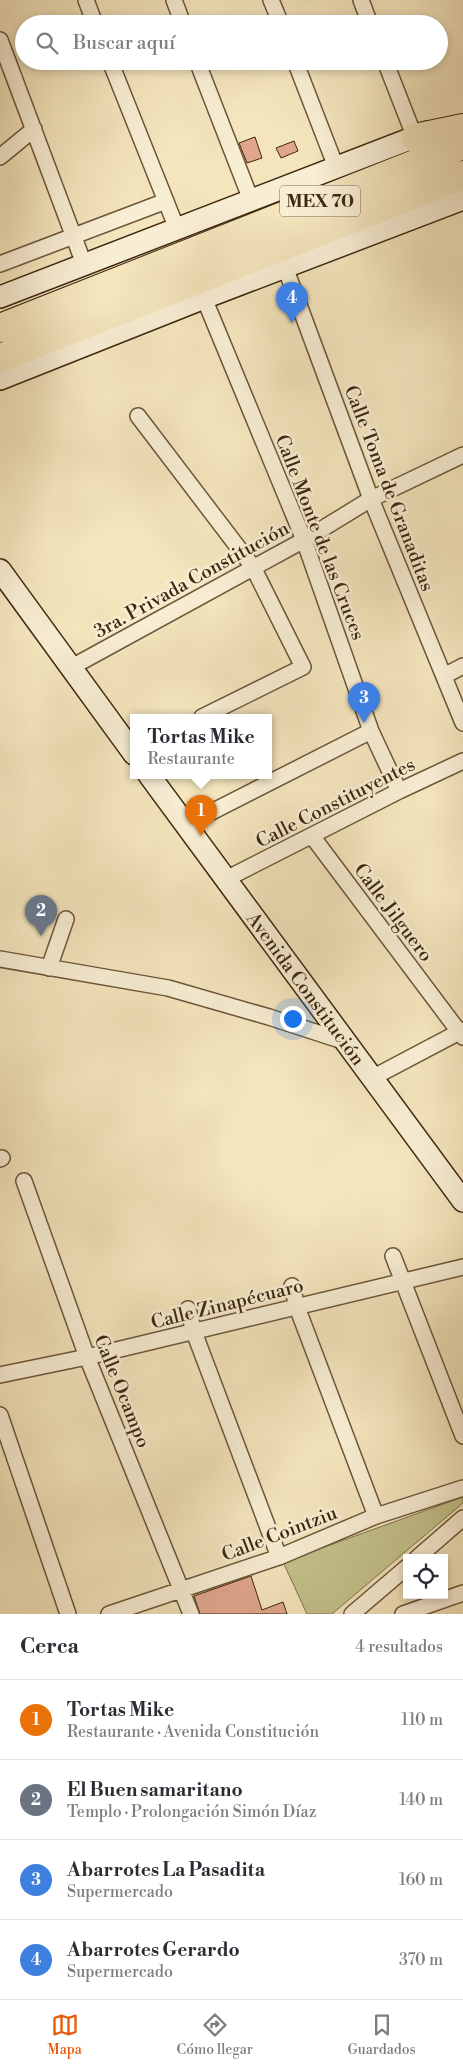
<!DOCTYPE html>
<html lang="es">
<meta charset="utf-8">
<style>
:root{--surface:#fff;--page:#f7f7f7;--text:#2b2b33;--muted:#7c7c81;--line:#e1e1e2;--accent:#ea580c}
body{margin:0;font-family:"Libre Bodoni",serif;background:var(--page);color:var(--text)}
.controls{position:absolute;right:15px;bottom:15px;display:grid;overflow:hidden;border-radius:0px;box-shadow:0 2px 8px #0003}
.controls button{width:45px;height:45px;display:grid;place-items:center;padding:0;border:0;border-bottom:1px solid var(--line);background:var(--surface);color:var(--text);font:25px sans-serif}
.you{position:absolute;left:292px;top:1018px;width:18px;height:18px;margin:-12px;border:4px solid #fff;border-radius:50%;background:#1a73e8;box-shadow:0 0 0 8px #1a73e833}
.badge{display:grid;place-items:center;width:32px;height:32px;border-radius:50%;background:var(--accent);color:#fff;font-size:16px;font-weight:700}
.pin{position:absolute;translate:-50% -41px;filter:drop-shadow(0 1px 2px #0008)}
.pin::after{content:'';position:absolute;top:26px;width:18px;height:15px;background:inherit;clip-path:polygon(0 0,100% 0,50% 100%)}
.popup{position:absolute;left:130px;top:714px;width:142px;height:65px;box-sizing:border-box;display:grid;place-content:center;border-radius:0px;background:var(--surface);filter:drop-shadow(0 1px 4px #0005);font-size:16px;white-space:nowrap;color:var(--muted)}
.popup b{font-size:19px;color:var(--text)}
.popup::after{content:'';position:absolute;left:50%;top:100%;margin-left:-10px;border:10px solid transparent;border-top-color:var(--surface)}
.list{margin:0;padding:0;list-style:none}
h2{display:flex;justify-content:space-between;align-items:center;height:65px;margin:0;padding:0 20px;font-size:21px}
h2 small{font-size:16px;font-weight:400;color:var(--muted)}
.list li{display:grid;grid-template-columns:32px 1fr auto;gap:15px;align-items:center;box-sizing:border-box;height:80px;padding:0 20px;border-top:1px solid var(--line)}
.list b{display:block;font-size:19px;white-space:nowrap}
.list p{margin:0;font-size:16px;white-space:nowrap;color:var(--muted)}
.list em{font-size:16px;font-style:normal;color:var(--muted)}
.icon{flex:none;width:28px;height:28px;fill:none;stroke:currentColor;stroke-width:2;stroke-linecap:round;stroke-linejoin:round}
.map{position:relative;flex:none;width:463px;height:1614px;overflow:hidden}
.search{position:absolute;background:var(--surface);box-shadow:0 2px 8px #0003;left:15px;right:15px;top:15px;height:55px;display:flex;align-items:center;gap:12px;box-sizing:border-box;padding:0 18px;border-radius:28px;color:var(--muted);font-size:19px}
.sheet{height:385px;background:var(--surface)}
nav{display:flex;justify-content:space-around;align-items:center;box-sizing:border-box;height:70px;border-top:1px solid var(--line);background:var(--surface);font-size:14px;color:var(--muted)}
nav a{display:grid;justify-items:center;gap:2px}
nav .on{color:var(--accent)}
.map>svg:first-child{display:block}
</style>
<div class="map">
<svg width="463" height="1614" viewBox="0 0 463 1614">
<rect width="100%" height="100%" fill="#f4e5bd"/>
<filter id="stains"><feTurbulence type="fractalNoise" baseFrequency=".004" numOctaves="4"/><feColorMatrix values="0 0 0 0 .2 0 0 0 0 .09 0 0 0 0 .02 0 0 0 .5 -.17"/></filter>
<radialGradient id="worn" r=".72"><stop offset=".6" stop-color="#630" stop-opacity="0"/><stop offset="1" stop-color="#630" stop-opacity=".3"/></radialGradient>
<!-- green -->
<path fill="#c4c28c" stroke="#81744e" d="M 463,1497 L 463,1503 L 332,1614 L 307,1614 L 283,1562 Z"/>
<!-- building -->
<path fill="#dfa68d" stroke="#3e270f" d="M 255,137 L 262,158 L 247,163 L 239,143 Z
M 294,141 L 298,151 L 281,158 L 276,148 Z
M 251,1576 L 262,1610 L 283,1602 L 287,1614 L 200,1614 L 194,1596 Z"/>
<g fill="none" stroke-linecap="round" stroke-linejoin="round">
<!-- street casing -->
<g stroke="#6c563a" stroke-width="18">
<path id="street" d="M 86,0 L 95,24
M 174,0 L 183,24
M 271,0 L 281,24
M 361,0 L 370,24
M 0,40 L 84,264
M 110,61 L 177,229
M 197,61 L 251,200
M 295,61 L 336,167
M 385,61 L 415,138
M 0,157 L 34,129
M 0,264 L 166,201
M 285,267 L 371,499 L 463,723
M 204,298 L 304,540 L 371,731 L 399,791
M 138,416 L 253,567 L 303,667 L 202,717
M 70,668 L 304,540 L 371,499 L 463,455
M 444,676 L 463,666
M 186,825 L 371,731
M 312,836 L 463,1037
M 226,879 L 399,791 L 463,761
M 0,959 L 168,988 L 269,1017 L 346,1042
M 49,968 L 66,919
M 372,1078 L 463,1030
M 0,1159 L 2,1158
M 24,1181 L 87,1357 L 191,1614
M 393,1256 L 463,1436
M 292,1286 L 297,1307 L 376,1516
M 188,1309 L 194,1332 L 279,1557
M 0,1375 L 87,1357 L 463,1267
M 0,1415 L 68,1614
M 417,1558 L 463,1518
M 109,1614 L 279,1557 L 376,1516 L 463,1488
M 352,1614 L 407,1567
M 403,1614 L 463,1593"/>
</g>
<!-- secondary casing -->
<g stroke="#3e270f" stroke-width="24">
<g id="secondary">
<path d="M 0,297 L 428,132"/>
<path d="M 0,379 L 204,298 L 463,199"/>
<path d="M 0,570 L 134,754"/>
<path id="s1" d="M 149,775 L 463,1201"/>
</g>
</g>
<!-- highway casing -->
<g stroke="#3e270f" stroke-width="30">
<path id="highway" d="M 415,138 L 463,128
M 0,328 L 463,145
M 0,358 L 463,175"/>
</g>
<!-- street -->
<use href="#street" stroke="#f8eed4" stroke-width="15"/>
<!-- secondary -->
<use href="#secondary" stroke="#f8eed4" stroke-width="21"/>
<!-- highway -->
<use href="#highway" stroke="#f4e5bd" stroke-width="28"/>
</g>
<g text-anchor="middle" stroke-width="5" stroke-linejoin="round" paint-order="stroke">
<!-- shield labels -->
<rect fill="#f8eed4" stroke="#76634a" stroke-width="1" x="280" y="185.5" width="80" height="31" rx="4"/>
<g font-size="18" font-weight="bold" fill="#3e270f">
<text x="320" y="207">MEX 70</text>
</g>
<!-- street labels -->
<g font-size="19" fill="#3e270f" stroke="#f8eed4">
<text transform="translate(390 488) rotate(69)" y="7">Calle Toma de Granaditas</text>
<text transform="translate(321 537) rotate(69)" y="7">Calle Monte de las Cruces</text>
<text transform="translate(191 579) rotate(-29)" y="7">3ra. Privada Constitución</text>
<text transform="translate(335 802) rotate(-27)" y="7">Calle Constituyentes</text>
<text transform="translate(394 912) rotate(53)" y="7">Calle Jilguero</text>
<text dy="7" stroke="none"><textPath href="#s1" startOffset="265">Avenida Constitución</textPath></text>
<text transform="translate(227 1303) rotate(-14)" y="7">Calle Zinapécuaro</text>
<text transform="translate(123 1391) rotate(68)" y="7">Calle Ocampo</text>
<text transform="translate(279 1533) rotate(-21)" y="7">Calle Cointziu</text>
</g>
</g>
<rect width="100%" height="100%" filter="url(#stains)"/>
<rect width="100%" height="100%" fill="url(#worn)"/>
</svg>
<div class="controls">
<button><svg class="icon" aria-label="locate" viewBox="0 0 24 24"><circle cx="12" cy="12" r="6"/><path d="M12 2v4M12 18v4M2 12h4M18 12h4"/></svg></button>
</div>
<div class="you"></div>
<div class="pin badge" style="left:201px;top:836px;background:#e8710a">1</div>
<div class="popup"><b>Tortas Mike</b>Restaurante</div>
<div class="pin badge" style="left:41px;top:936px;background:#6b7280">2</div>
<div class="pin badge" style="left:364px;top:723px;background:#3f7fe0">3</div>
<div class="pin badge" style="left:292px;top:323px;background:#3f7fe0">4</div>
<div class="search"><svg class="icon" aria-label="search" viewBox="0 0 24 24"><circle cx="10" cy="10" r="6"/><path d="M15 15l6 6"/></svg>Buscar aquí</div>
</div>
<section class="sheet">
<h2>Cerca<small>4 resultados</small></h2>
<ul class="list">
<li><span class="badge" style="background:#e8710a">1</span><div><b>Tortas Mike</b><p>Restaurante · Avenida Constitución</p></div><em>110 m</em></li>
<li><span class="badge" style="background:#6b7280">2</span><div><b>El Buen samaritano</b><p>Templo · Prolongación Simón Díaz</p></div><em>140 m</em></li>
<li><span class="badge" style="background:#3f7fe0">3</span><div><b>Abarrotes La Pasadita</b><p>Supermercado</p></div><em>160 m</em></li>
<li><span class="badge" style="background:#3f7fe0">4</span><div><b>Abarrotes Gerardo</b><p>Supermercado</p></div><em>370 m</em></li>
</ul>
</section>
<nav>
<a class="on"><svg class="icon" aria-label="map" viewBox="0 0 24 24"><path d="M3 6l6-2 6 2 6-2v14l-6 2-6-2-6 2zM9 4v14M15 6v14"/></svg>Mapa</a>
<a><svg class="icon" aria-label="directions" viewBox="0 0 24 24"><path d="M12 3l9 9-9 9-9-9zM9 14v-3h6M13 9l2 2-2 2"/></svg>Cómo llegar</a>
<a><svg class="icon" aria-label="saved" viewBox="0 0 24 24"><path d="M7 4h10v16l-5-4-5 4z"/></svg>Guardados</a>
</nav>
